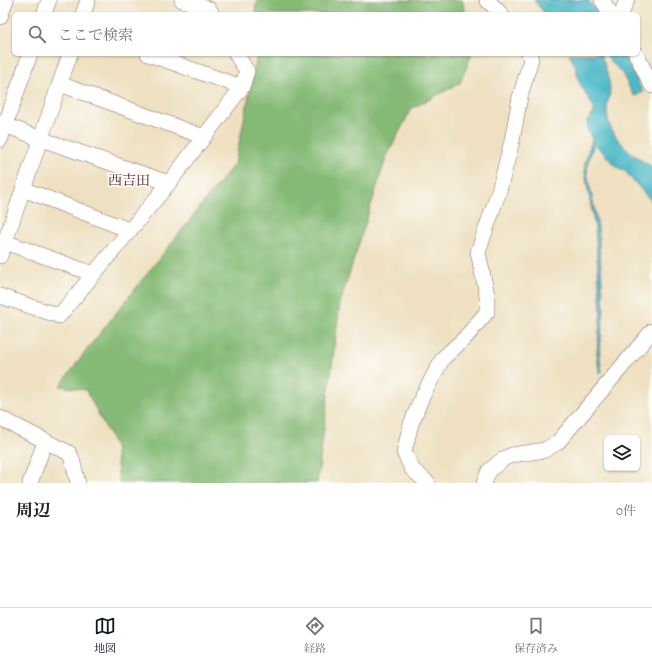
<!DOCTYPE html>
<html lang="ja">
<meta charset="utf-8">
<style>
:root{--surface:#fff;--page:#f6f6f6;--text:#202124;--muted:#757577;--line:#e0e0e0;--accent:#111827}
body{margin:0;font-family:Alegreya,"Noto Serif JP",serif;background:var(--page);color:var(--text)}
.controls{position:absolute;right:12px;bottom:12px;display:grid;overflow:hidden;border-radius:6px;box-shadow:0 1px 3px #0004}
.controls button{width:36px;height:36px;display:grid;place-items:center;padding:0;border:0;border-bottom:1px solid var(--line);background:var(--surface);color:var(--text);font:20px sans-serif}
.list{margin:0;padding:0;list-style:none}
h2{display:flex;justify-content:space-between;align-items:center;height:52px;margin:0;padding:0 16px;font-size:17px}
h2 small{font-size:13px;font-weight:400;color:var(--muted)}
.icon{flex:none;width:22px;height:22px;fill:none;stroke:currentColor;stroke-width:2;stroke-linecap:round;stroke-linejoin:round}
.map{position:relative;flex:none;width:652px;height:483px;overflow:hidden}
.search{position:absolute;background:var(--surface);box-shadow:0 1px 3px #0004;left:12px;right:12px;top:12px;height:44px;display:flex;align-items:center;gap:10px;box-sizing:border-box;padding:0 14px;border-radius:6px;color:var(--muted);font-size:15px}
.sheet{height:124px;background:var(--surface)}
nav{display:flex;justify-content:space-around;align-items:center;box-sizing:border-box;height:56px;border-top:1px solid var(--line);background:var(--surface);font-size:11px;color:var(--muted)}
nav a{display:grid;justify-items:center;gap:2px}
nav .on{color:var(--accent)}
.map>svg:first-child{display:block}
</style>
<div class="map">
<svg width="652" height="483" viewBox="0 0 652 483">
<rect width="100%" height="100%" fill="#fdfcf7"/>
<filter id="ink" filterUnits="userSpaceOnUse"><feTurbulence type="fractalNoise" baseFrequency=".025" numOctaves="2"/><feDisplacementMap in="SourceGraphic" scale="8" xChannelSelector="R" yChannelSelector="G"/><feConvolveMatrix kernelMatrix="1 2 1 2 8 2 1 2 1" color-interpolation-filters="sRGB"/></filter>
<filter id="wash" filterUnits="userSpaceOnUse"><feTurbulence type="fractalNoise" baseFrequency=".012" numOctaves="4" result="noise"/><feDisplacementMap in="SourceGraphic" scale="16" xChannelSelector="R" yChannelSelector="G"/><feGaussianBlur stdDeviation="0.9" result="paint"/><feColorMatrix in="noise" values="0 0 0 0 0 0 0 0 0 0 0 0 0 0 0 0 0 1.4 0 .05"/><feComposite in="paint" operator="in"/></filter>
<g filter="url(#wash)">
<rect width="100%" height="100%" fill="#eee0c0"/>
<!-- forest -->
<path fill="#84ba75" stroke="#676c50" d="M 259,0 L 462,0 L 466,14 L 256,14 L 255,7 Z
M 256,54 L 472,54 L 460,83 L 411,109 L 386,158 L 340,303 L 317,483 L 119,483 L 115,446 L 86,390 L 60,386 L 86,351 L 235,163 L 256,62 Z"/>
<!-- water -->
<path fill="#4db9c8" stroke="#4c6c7a" d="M 534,0 L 588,0 L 599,14 L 545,14 Z
M 569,54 L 601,54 C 604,65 610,78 610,90 C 610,96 607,102 607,108 C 606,136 631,154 652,167 L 652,202 L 625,171 L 617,167 L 594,143 L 588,163 L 587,172 L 598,227 L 604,308 L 600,347 L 600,359 L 602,372 L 599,373 L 597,352 L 601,311 L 595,228 L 585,173 L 585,163 L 592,139 L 588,131 L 587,120 L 594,113 L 594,108 L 579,82 L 575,65 Z
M 606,54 L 623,54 L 643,92 L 635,96 L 633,95 L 622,73 L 611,62 Z"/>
</g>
<g filter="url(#ink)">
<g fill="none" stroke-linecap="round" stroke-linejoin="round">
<!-- minor casing -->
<g stroke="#83635f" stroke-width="16">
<path id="minor" d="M 182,0 L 209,9 L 212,14
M 487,0 L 501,14
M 602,0 L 611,14
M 44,14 L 49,0
M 83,14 L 88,0
M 621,14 L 627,0
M 0,17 L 6,0
M 148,54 L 242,87
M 636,54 L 652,86
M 60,84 L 204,137
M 0,123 L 41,139 L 169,183
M 0,140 L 30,54
M 23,189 L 129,230
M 5,242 L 93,274
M 0,256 L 70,54
M 0,296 L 59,316 L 169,183 L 242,87 L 247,71 L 236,54
M 0,418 L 69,453 L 72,459 L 78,483
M 30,483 L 45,442
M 428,483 L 412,469 L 404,452 L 411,424 L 422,397 L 443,358 L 464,339 L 487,312 L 487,295 L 478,252 L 499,191 L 512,141 L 520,97 L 531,59 L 529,54
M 484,483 L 489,471 L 503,459 L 512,455 L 545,450 L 558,442 L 652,331"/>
</g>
<!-- minor -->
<use href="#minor" stroke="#fff" stroke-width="15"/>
</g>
</g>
<g text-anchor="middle" stroke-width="3.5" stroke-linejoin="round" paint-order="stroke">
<!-- quarter labels -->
<g font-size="14" fill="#4a1f2b" stroke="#fdfcf7">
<text x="129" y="185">西吉田</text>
</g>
</g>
</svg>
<div class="controls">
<button><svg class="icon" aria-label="layers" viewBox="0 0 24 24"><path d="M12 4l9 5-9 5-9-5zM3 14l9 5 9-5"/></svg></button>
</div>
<div class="search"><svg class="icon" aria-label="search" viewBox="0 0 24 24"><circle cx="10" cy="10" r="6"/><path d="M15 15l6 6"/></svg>ここで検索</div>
</div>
<section class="sheet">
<h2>周辺<small>0件</small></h2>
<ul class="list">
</ul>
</section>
<nav>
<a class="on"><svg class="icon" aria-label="map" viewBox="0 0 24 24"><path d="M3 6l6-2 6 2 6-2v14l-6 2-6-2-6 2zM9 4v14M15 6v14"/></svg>地図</a>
<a><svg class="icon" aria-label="directions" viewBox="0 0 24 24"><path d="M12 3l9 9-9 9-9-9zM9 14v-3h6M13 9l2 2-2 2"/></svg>経路</a>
<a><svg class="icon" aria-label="saved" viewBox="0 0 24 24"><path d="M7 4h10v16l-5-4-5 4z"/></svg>保存済み</a>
</nav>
